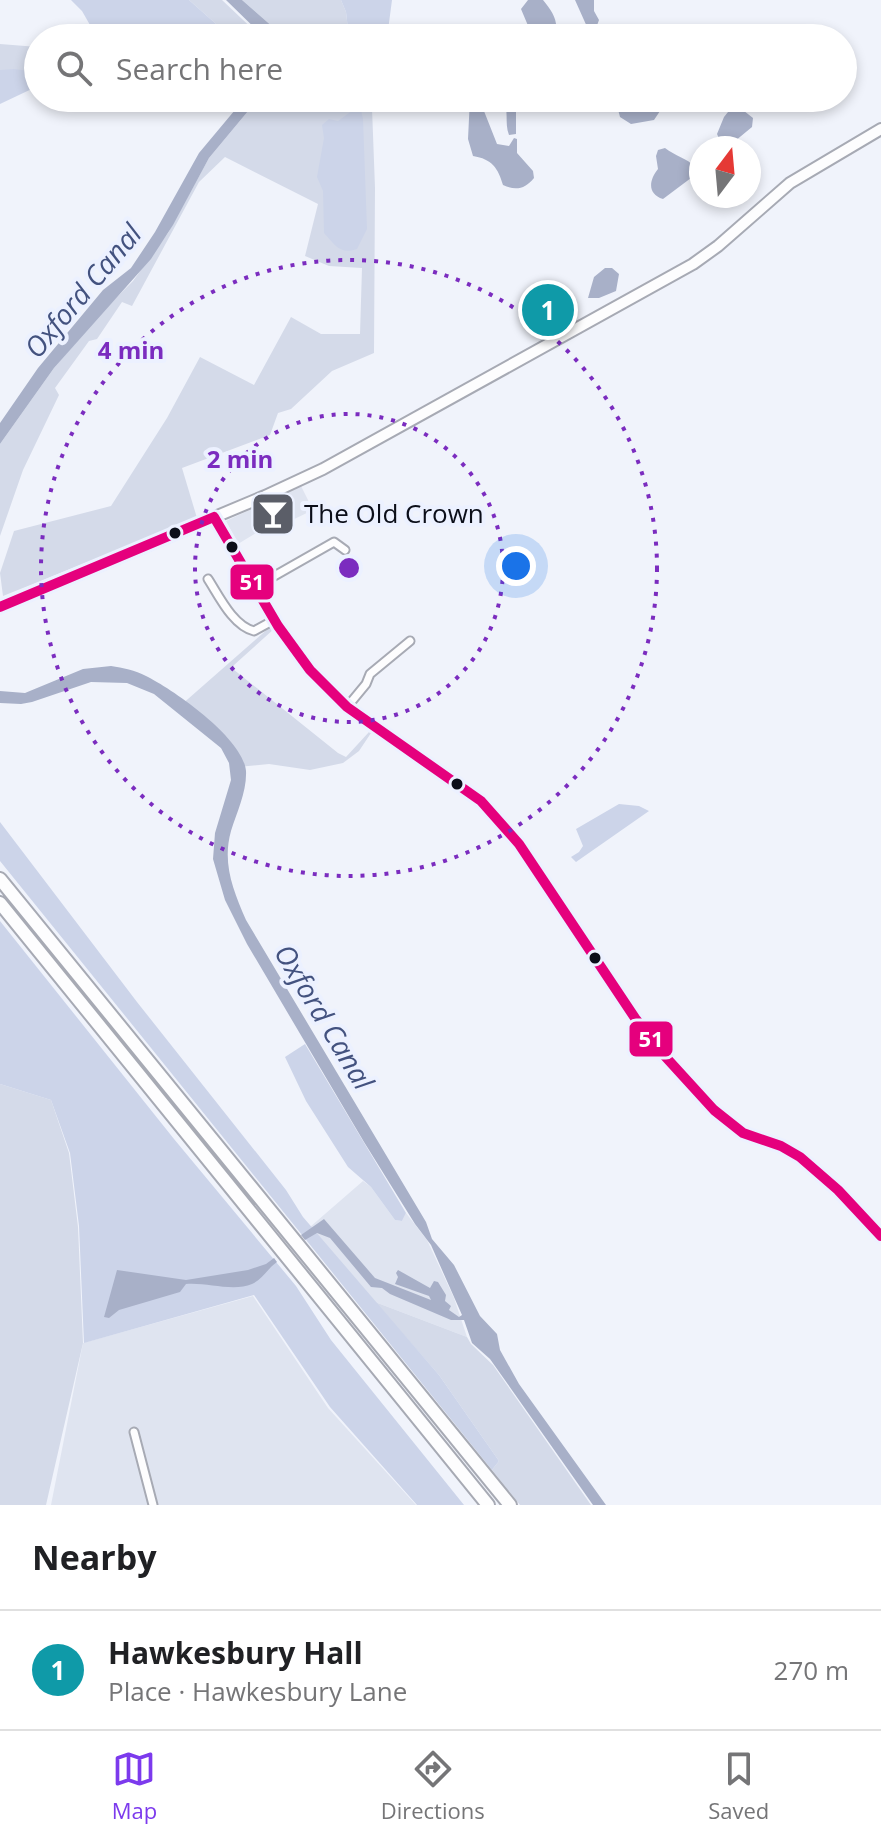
<!DOCTYPE html>
<meta charset="utf-8">
<style>
:root{--surface:#fff;--page:#f2f2f2;--text:#202124;--muted:#757577;--line:#e0e0e0;--accent:#7c3aed}
body{margin:0;font-family:"Open Sans",sans-serif;background:var(--page);color:var(--text)}
.compass{position:absolute;left:689px;top:136px;width:72px;height:72px;border-radius:50%;background:var(--surface);box-shadow:0 4px 12px #0003;rotate:16deg}
.you{position:absolute;left:516px;top:566px;width:28px;height:28px;margin:-20px;border:6px solid #fff;border-radius:50%;background:#1a73e8;box-shadow:0 0 0 12px #1a73e833}
.badge{display:grid;place-items:center;width:52px;height:52px;border-radius:50%;background:var(--accent);color:#fff;font-size:26px;font-weight:700}
.pin{position:absolute;translate:-50% -50%;border:4px solid #fff;box-shadow:0 2px 8px #0006}
.list{margin:0;padding:0;list-style:none}
h2{display:flex;justify-content:space-between;align-items:center;height:104px;margin:0;padding:0 32px;font-size:34px}
h2 small{font-size:26px;font-weight:400;color:var(--muted)}
.list li{display:grid;grid-template-columns:52px 1fr auto;gap:24px;align-items:center;box-sizing:border-box;height:120px;padding:0 32px;border-top:2px solid var(--line)}
.list b{display:block;font-size:30px;white-space:nowrap}
.list p{margin:0;font-size:26px;white-space:nowrap;color:var(--muted)}
.list em{font-size:26px;font-style:normal;color:var(--muted)}
.icon{flex:none;width:44px;height:44px;fill:none;stroke:currentColor;stroke-width:2;stroke-linecap:round;stroke-linejoin:round}
.map{position:relative;flex:none;width:881px;height:1505px;overflow:hidden}
.search{position:absolute;background:var(--surface);box-shadow:0 4px 12px #0003;left:24px;right:24px;top:24px;height:88px;display:flex;align-items:center;gap:20px;box-sizing:border-box;padding:0 28px;border-radius:44px;color:var(--muted);font-size:30px}
.sheet{height:224px;background:var(--surface)}
nav{display:flex;justify-content:space-around;align-items:center;box-sizing:border-box;height:112px;border-top:2px solid var(--line);background:var(--surface);font-size:22px;color:var(--muted)}
nav a{display:grid;justify-items:center;gap:4px}
nav .on{color:var(--accent)}
.map>svg:first-child{display:block}
</style>
<div class="map">
<svg width="881" height="1505" viewBox="0 0 881 1505">
<rect width="100%" height="100%" fill="#f0f3fb"/>
<!-- built -->
<path fill="#dfe4f0" d="M 301,486 L 313,510 L 284,524 L 281,518 L 238,544 L 226,521 Z
M 363,1181 L 371,1187 L 395,1220 L 402,1221 L 406,1213 L 427,1240 L 454,1298 L 467,1337 L 375,1302 L 310,1227 Z
M 253,1296 L 328,1408 L 416,1505 L 51,1505 L 83,1343 Z"/>
<!-- green -->
<path fill="#d4dae9" d="M 189,0 L 222,0 L 262,38 L 232,38 Z
M 242,0 L 341,0 L 346,12 L 349,38 L 281,38 L 274,28 Z
M 0,44 L 38,47 L 38,72 L 0,70 Z
M 259,98 L 367,98 L 361,105 L 372,108 L 375,188 L 374,353 L 332,371 L 291,409 L 278,413 L 270,435 L 182,468 L 197,518 L 3,596 L 0,573 L 14,531 L 111,506 L 167,418 L 200,357 L 254,385 L 291,317 L 321,334 L 360,334 L 362,268 L 329,266 L 305,256 L 318,204 L 225,157 L 199,182 L 132,306 L 122,302 L 97,339 L 89,341 L 55,388 L 59,395 L 23,470 L 0,536 L 0,444 L 54,368 L 103,311 L 133,281 L 168,233 L 209,158 Z
M 270,627 L 275,628 L 234,665 L 233,669 L 338,753 L 346,757 L 369,732 L 371,733 L 359,751 L 343,763 L 310,770 L 269,764 L 238,767 L 236,763 L 180,706 Z
M 0,1084 L 51,1100 L 69,1153 L 78,1227 L 83,1343 L 46,1505 L 0,1505 Z
M 375,1302 L 467,1337 L 471,1344 L 493,1365 L 591,1505 L 520,1505 L 492,1470 L 499,1461 L 439,1375 Z"/>
<!-- forest -->
<path fill="#ccd4e9" d="M 71,0 L 189,0 L 232,38 L 86,38 L 90,25 L 82,11 Z
M 341,0 L 392,0 L 387,38 L 349,38 L 346,12 Z
M 14,69 L 38,72 L 38,86 L 0,104 L 0,70 Z
M 360,105 L 363,119 L 367,229 L 357,249 C 340,255 335,245 324,233 L 323,191 L 317,177 L 324,138 L 322,125 L 329,119 L 338,121 Z
M 619,804 L 639,806 L 649,811 L 576,862 L 571,857 L 579,852 L 583,846 L 576,829 Z
M 0,822 L 137,1002 L 286,1190 L 303,1217 L 439,1375 L 499,1461 L 492,1470 L 0,861 Z
M 0,921 L 174,1139 L 296,1286 L 331,1340 L 464,1505 L 417,1505 L 330,1407 L 254,1295 L 84,1343 L 79,1226 L 70,1153 L 51,1100 L 0,1084 Z
M 305,1044 L 406,1213 L 402,1221 L 395,1220 L 371,1187 L 348,1167 L 306,1101 L 285,1057 Z"/>
<!-- water -->
<path fill="#a8b0c8" d="M 226,0 L 242,0 L 274,28 L 281,38 L 265,38 Z
M 528,0 L 543,0 C 551,10 558,19 556,32 L 535,34 L 529,28 L 521,9 Z
M 575,0 L 594,0 L 594,11 L 599,20 L 595,31 L 588,29 Z
M 245,98 L 259,98 L 209,158 L 173,225 L 151,259 L 54,368 L 0,444 L 0,423 L 38,368 L 103,290 L 131,268 L 155,232 L 199,153 Z
M 470,98 L 489,98 L 482,106 L 497,144 L 509,146 L 514,138 L 517,139 L 517,153 L 533,171 L 534,178 C 525,189 516,191 503,185 C 498,168 492,159 473,156 L 468,139 Z
M 502,98 L 516,98 L 516,134 L 509,135 C 504,122 510,110 502,98 Z
M 615,98 L 654,98 L 662,108 L 654,120 L 631,124 L 620,117 Z
M 732,107 L 739,107 L 753,118 L 752,127 L 729,146 L 722,145 L 717,134 L 724,117 Z
M 665,148 C 675,156 687,158 695,167 L 691,178 L 663,199 C 647,194 649,180 658,169 L 656,156 L 658,150 Z
M 605,268 L 612,268 L 619,274 L 616,291 L 599,298 L 588,298 L 594,277 Z
M 111,666 C 123,668 135,670 146,676 C 174,690 243,738 246,771 C 247,791 237,812 231,831 C 222,863 233,890 246,920 L 426,1222 L 432,1239 L 454,1265 L 480,1316 L 497,1334 L 500,1350 L 519,1384 L 606,1505 L 593,1505 L 490,1359 L 472,1343 L 464,1320 L 451,1320 L 390,1294 L 382,1288 L 371,1287 L 330,1238 L 317,1233 L 305,1240 L 301,1235 L 324,1219 L 375,1278 L 431,1300 L 429,1296 L 395,1284 L 398,1277 L 396,1273 L 398,1270 L 430,1288 L 434,1281 L 438,1282 L 446,1295 L 445,1301 L 451,1306 L 449,1310 L 459,1317 L 462,1315 L 431,1245 L 415,1224 L 364,1142 L 247,944 L 225,900 L 213,859 L 215,833 L 231,780 L 229,763 L 221,748 L 154,694 L 127,683 L 91,682 L 32,702 L 21,704 L 0,703 L 0,691 L 25,693 L 83,669 Z
M 274,1258 L 277,1262 C 268,1268 263,1279 252,1284 C 233,1292 206,1282 186,1284 L 180,1292 L 119,1310 L 109,1318 L 104,1317 L 117,1270 L 186,1280 L 248,1270 L 266,1264 Z"/>
<g fill="none" stroke-linecap="round" stroke-linejoin="round">
<!-- minor casing -->
<g stroke="#a7aab4" stroke-width="11">
<path id="minor" d="M 214,517 L 278,626 L 310,670 L 347,707 L 481,801 L 519,844 L 635,1018 L 662,1053 L 714,1110 L 743,1133 L 781,1146 L 800,1157 L 838,1190 L 881,1236
M 208,579 C 219,596 233,626 254,631 L 274,620
M 255,587 L 334,542 L 345,550
M 347,707 L 366,684 L 370,674 L 410,641
M 134,1432 L 153,1505"/>
</g>
<!-- secondary casing -->
<g stroke="#a7aab4" stroke-width="14">
<path id="secondary" d="M 0,607 L 265,496 L 323,469 L 693,264 L 718,246 L 790,183 L 881,129"/>
</g>
<!-- motorway casing -->
<g stroke="#a7aab4" stroke-width="16">
<path id="motorway" d="M 0,879 L 510,1505
M 0,903 L 488,1505"/>
</g>
<!-- minor -->
<use href="#minor" stroke="#fdfdfe" stroke-width="7"/>
<!-- secondary -->
<use href="#secondary" stroke="#fdfdfe" stroke-width="10"/>
<!-- motorway -->
<use href="#motorway" stroke="#fdfdfe" stroke-width="12"/>
<!-- bus-1 casing -->
<g stroke="#ecf1ff" stroke-width="16">
<path id="bus-1" d="M 0,607 L 214,517 L 278,626 L 310,670 L 347,707 L 481,801 L 519,844 L 635,1018 L 662,1053 L 714,1110 L 743,1133 L 781,1146 L 800,1157 L 838,1190 L 881,1236"/>
</g>
<!-- bus-1 -->
<use href="#bus-1" stroke="#e5007d" stroke-width="10"/>
</g>
<!-- distance rings -->
<g fill="none" stroke="#7b2cbf" stroke-width="4" stroke-dasharray="4 8">
<circle cx="349" cy="568" r="154"/>
<circle cx="349" cy="568" r="308"/>
</g>
<!-- icons -->
<defs>
<g id="bar-square" transform="scale(2.3)"><rect x="-9" y="-9" width="18" height="18" rx="4" fill="#5b5e68" stroke="#ecf1ff"/><path d="M-6-5H6L.8 .8V4.5H3.5V6h-7V4.5H-.8V.8Z" fill="#fff"/></g>
</defs>
<g fill-rule="evenodd">
<use href="#bar-square" x="273" y="514"/>
</g>
<!-- markers -->
<g fill="#0b0e19" stroke="#ecf1ff" stroke-width="3">
<circle cx="175" cy="533" r="7"/>
<circle cx="232" cy="547" r="7"/>
<circle cx="457" cy="784" r="7"/>
<circle cx="595" cy="958" r="7"/>
</g>
<g text-anchor="middle" stroke-width="8" stroke-linejoin="round" paint-order="stroke">
<!-- poi labels -->
<g font-size="26" fill="#0b0e19" stroke="#ecf1ff" text-anchor="start">
<text x="304" y="523">The Old Crown</text>
</g>
<!-- water labels -->
<g font-size="28" font-style="italic" fill="#43527f" stroke="#ecf1ff">
<text transform="translate(83 291) rotate(-50)" y="10">Oxford Canal</text>
<text transform="translate(324 1017) rotate(59)" y="10">Oxford Canal</text>
</g>
</g>
<circle cx="349" cy="568" r="12" fill="#7b2cbf" stroke="#ecf1ff" stroke-width="4"/>
<g font-size="24" text-anchor="middle" font-weight="bold" fill="#7b2cbf" stroke="#ecf1ff" stroke-width="8" stroke-linejoin="round" paint-order="stroke">
<text x="131" y="359">4 min</text>
<text x="240" y="468">2 min</text>
</g>
<g stroke="#ecf1ff" stroke-width="3">
<rect x="229" y="563" width="46" height="38" rx="8" fill="#e5007d"/>
<rect x="628" y="1020" width="46" height="38" rx="8" fill="#e5007d"/>
</g>
<g font-size="22" text-anchor="middle" font-weight="bold" fill="#fff">
<text x="252" y="590">51</text>
<text x="651" y="1047">51</text>
</g>
</svg>
<svg class="compass" viewBox="-18 -18 36 36"><path d="M0-13l5 13h-10z" fill="#e53935"/><path d="M0 13l5-13h-10z" fill="#757577"/></svg>
<div class="you"></div>
<div class="pin badge" style="left:548px;top:310px;background:#0f9aa8">1</div>
<div class="search"><svg class="icon" aria-label="search" viewBox="0 0 24 24"><circle cx="10" cy="10" r="6"/><path d="M15 15l6 6"/></svg>Search here</div>
</div>
<section class="sheet">
<h2>Nearby<small></small></h2>
<ul class="list">
<li><span class="badge" style="background:#0f9aa8">1</span><div><b>Hawkesbury Hall</b><p>Place · Hawkesbury Lane</p></div><em>270 m</em></li>
</ul>
</section>
<nav>
<a class="on"><svg class="icon" aria-label="map" viewBox="0 0 24 24"><path d="M3 6l6-2 6 2 6-2v14l-6 2-6-2-6 2zM9 4v14M15 6v14"/></svg>Map</a>
<a><svg class="icon" aria-label="directions" viewBox="0 0 24 24"><path d="M12 3l9 9-9 9-9-9zM9 14v-3h6M13 9l2 2-2 2"/></svg>Directions</a>
<a><svg class="icon" aria-label="saved" viewBox="0 0 24 24"><path d="M7 4h10v16l-5-4-5 4z"/></svg>Saved</a>
</nav>
